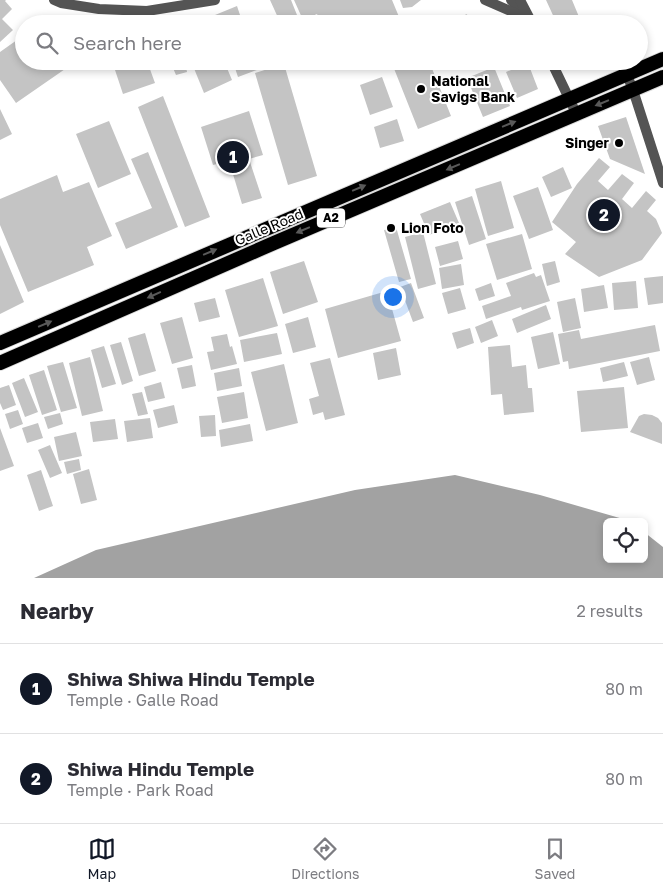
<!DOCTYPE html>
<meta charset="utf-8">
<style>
:root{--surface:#fff;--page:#f2f2f3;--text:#2b2b33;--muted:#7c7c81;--line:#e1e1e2;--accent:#111827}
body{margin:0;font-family:"Golos Text",sans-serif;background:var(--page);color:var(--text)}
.controls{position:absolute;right:15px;bottom:15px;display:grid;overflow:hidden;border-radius:8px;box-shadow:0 2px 8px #0003}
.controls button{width:45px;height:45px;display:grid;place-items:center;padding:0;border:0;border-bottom:1px solid var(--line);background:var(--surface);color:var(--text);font:25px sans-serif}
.you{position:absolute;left:392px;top:296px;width:18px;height:18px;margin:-12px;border:4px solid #fff;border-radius:50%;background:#1a73e8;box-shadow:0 0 0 8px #1a73e833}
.badge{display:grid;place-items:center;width:32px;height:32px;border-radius:50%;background:var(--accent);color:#fff;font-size:16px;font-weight:700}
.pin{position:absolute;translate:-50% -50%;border:2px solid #fff;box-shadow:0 1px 5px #0006}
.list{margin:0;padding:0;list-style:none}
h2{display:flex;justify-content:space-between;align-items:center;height:65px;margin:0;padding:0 20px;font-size:21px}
h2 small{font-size:16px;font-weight:400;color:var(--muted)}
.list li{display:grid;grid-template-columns:32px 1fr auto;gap:15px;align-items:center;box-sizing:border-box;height:90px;padding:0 20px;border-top:1px solid var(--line)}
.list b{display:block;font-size:19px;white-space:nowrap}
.list p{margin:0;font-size:16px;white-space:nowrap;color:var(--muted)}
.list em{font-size:16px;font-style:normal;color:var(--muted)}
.icon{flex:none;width:28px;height:28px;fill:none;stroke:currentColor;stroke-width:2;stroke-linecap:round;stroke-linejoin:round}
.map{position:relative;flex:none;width:663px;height:578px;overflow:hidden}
.search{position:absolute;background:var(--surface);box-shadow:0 2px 8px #0003;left:15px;right:15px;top:15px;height:55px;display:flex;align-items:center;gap:12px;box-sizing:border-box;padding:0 18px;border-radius:28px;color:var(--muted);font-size:19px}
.sheet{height:245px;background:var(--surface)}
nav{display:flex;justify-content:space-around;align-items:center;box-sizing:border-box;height:70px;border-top:1px solid var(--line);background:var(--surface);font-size:14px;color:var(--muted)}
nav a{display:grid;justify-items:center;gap:2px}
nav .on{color:var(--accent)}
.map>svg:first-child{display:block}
</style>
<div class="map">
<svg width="663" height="578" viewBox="0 0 663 578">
<rect width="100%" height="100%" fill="#fff"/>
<!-- water -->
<path fill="#a2a2a2" d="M 455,475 L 540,495 L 630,521 L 631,522 L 607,522 L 607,559 L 644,559 L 644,532 L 663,547 L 663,578 L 34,578 L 96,550 L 355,490 Z"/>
<!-- building -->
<path fill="#c4c4c4" d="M 0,0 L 6,0 L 5,1 L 12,9 L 2,19 L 13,30 L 0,42 Z
M 270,0 L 291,0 L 297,15 L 280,22 Z
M 294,0 L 392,0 L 402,24 L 322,24 L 317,14 L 303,20 Z
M 400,0 L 421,0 L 412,7 L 403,8 Z
M 546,0 L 572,0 L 582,24 L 557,24 Z
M 237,6 L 243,24 L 219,24 L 215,15 Z
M 466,14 L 481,24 L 459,24 Z
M 208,17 L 211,24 L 190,24 Z
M 315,17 L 318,24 L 301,24 Z
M 24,35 L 24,61 L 64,61 L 68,67 L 16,103 L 0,80 L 0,52 Z
M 129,61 L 147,61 L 155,83 L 123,94 L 114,67 Z
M 170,61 L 185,61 L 187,72 L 176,75 Z
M 191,61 L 224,61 L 232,80 L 204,93 Z
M 237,61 L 263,61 L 265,67 L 238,77 L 233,62 Z
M 351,61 L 368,61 L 354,66 Z
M 391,61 L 429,61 L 451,116 L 418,129 Z
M 528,63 L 538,89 L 517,98 L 506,72 Z
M 284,64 L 317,176 L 288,185 L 255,73 Z
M 494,67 L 510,106 L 483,117 L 467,78 Z
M 382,77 L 393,107 L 370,115 L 360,85 Z
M 163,96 L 210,217 L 185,227 L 138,107 Z
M 0,109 L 12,134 L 0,140 Z
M 249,111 L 263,155 L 249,159 L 262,198 L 242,204 L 229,161 L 213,165 L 201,127 Z
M 626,117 L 645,174 L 610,159 L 598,126 Z
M 397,119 L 404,141 L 380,148 L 374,127 Z
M 109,121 L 131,174 L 98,188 L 76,134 Z
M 148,152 L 178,227 L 126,249 L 115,223 L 152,208 L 131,159 Z
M 599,158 L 610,167 L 598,181 L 608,190 L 622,174 L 634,183 L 622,199 L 632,208 L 646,191 L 656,200 L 647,211 L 656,219 L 662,233 L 642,260 L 599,277 L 565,254 L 576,242 L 552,222 L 577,184 Z
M 563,167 L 572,188 L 551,197 L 542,177 Z
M 57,175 L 63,192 L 89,182 L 112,236 L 87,247 L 94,265 L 28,292 L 0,225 L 0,199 Z
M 501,181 L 514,228 L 488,236 L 475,189 Z
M 538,187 L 553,230 L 529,239 L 513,196 Z
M 472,196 L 486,239 L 469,245 L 455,202 Z
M 450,202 L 459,223 L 429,235 L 420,214 Z
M 396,227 L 411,279 L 399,282 L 384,230 Z
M 423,232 L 436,284 L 418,289 L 405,237 Z
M 522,234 L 532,269 L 497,280 L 486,244 Z
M 458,241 L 463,259 L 440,266 L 435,247 Z
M 0,245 L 24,302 L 0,314 Z
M 304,261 L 318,302 L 283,314 L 270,272 Z
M 555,261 L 560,282 L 547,286 L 542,264 Z
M 461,264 L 464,285 L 442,289 L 439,268 Z
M 534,273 L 536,277 L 541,275 L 550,301 L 522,310 L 521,307 L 486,319 L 482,306 L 511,296 L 506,283 Z
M 663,276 L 663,303 L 648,305 L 644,278 Z
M 263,278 L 278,326 L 239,337 L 225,290 Z
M 636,281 L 638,308 L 614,310 L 612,283 Z
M 411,283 L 424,318 L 413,322 L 400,287 Z
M 491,283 L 495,296 L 479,301 L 475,289 Z
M 604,285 L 608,308 L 584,312 L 581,289 Z
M 460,288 L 466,309 L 448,314 L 442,293 Z
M 387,291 L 401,341 L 338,358 L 325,309 Z
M 215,298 L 220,317 L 199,322 L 194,303 Z
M 575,298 L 581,328 L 563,332 L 557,302 Z
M 546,305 L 551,319 L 517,333 L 512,319 Z
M 182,317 L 193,358 L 172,364 L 160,323 Z
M 308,317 L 316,347 L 293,353 L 285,324 Z
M 492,320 L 498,336 L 481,343 L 475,327 Z
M 655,325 L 660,351 L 569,369 L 568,361 L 563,362 L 558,334 L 579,330 L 581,339 Z
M 470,328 L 474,343 L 457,349 L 452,333 Z
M 553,332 L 560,364 L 538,369 L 531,337 Z
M 145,333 L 156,371 L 139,376 L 128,338 Z
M 277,333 L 282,354 L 244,362 L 240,340 Z
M 227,334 L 230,347 L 232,346 L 237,364 L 211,370 L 207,352 L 214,351 L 211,337 Z
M 121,342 L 133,381 L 122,385 L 110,345 Z
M 510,345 L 512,367 L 526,365 L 528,388 L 532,388 L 534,412 L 504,415 L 502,394 L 491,395 L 488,347 Z
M 104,346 L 116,384 L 102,388 L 91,350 Z
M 396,348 L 401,375 L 378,380 L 373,353 Z
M 90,357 L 103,411 L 82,416 L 69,363 Z
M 649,357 L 655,380 L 637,385 L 630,362 Z
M 330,358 L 345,415 L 325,420 L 323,412 L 313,415 L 309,399 L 319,396 L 310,363 Z
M 63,362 L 77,408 L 61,412 L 47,366 Z
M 624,362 L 628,376 L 603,382 L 600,368 Z
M 284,364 L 298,423 L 266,431 L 251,372 Z
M 192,365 L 196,386 L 182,389 L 177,368 Z
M 239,368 L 242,386 L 217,391 L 214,373 Z
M 44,370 L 57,410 L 42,415 L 29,375 Z
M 24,378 L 38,412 L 25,417 L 12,383 Z
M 161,382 L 165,398 L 148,402 L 144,387 Z
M 9,385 L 16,405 L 3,410 L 0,403 L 0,388 Z
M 624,387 L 628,428 L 581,432 L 577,391 Z
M 142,392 L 148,414 L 138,416 L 132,394 Z
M 244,392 L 248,418 L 222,423 L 217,397 Z
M 174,405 L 178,423 L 158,428 L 153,410 Z
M 18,410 L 23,424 L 10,429 L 5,414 Z
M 60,413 L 63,424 L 48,429 L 44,417 Z
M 644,414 L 652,415 L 658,418 L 662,423 L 662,444 L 630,432 L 639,416 Z
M 215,415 L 216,436 L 201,437 L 199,416 Z
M 150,418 L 153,438 L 127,442 L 124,421 Z
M 115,419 L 118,439 L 93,442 L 90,422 Z
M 38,423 L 43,438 L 27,443 L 22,428 Z
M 250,424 L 253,441 L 221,447 L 219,430 Z
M 0,428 L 14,466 L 0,471 Z
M 76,432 L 82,456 L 59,461 L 54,437 Z
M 50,445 L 62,473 L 50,478 L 38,450 Z
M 79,459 L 81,470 L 67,474 L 64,462 Z
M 89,469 L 97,500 L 81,504 L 73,474 Z
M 41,470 L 53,506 L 39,511 L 27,475 Z"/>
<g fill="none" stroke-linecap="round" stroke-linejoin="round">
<!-- trunk casing -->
<g stroke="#dbdbdb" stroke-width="16">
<path id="trunk" d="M 0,343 L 663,59
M 0,363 L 274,243 L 663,77"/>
</g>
<!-- service -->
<path stroke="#545454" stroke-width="10" d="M 511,0 L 526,16"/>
<!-- minor -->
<path stroke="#545454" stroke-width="10" d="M 54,0 L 61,3 L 99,9 L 147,11 L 215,0
M 485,0 L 531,20
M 520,0 L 531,21
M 551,61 L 576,113
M 627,75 L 633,90 L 663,183"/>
<!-- trunk -->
<use href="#trunk" stroke="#000" stroke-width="14"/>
</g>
<!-- one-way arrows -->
<defs><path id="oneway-solid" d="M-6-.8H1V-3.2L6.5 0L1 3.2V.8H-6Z" transform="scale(1.25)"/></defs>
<g fill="#595959">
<use href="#oneway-solid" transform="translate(602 103) rotate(158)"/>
<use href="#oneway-solid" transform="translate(509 124) rotate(-22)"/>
<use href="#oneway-solid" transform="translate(453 167) rotate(157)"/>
<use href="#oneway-solid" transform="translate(359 188) rotate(-23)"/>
<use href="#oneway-solid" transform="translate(303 230) rotate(157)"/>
<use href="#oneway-solid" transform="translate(210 252) rotate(-23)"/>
<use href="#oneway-solid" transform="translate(154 295) rotate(156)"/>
<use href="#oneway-solid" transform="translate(45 324) rotate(-23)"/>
</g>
<!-- markers -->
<g fill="#000" stroke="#fff" stroke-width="2">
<circle cx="421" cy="89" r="5"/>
<circle cx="619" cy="143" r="5"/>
<circle cx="391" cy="228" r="5"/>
</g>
<g text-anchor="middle" stroke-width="4" stroke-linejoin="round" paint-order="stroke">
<!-- shield labels -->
<rect fill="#fff" stroke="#4c4c4c" stroke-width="1" x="317" y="208.5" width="28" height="19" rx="4"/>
<g font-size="12" font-weight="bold" fill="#000">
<text x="331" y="222">A2</text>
</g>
<!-- poi labels -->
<g font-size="14" font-weight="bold" fill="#000" stroke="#fff" text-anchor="start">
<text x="431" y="86">National<tspan x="431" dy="16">Savigs Bank</tspan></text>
<text x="609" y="148" text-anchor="end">Singer</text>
<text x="401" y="233">Lion Foto</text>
</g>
<!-- street labels -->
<g font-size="14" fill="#000" stroke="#fff">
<text transform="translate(269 227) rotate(-23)" y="5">Galle Road</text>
</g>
</g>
</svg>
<div class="controls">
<button><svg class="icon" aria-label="locate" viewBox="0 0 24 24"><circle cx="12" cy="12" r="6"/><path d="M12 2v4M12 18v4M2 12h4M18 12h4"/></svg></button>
</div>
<div class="you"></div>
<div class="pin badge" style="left:233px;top:157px">1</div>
<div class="pin badge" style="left:604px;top:215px">2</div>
<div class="search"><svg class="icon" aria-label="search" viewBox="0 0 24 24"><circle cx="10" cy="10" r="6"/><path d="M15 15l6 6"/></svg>Search here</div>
</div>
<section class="sheet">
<h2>Nearby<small>2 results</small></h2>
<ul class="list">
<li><span class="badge">1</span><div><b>Shiwa Shiwa Hindu Temple</b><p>Temple · Galle Road</p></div><em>80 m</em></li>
<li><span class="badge">2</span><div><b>Shiwa Hindu Temple</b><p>Temple · Park Road</p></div><em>80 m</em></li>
</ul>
</section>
<nav>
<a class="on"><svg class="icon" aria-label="map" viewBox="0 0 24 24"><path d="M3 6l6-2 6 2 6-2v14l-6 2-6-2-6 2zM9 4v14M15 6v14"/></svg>Map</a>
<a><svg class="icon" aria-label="directions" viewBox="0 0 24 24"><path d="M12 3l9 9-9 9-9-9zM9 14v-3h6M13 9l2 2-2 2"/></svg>Directions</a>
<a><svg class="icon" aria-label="saved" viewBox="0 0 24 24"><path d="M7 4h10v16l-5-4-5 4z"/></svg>Saved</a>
</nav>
